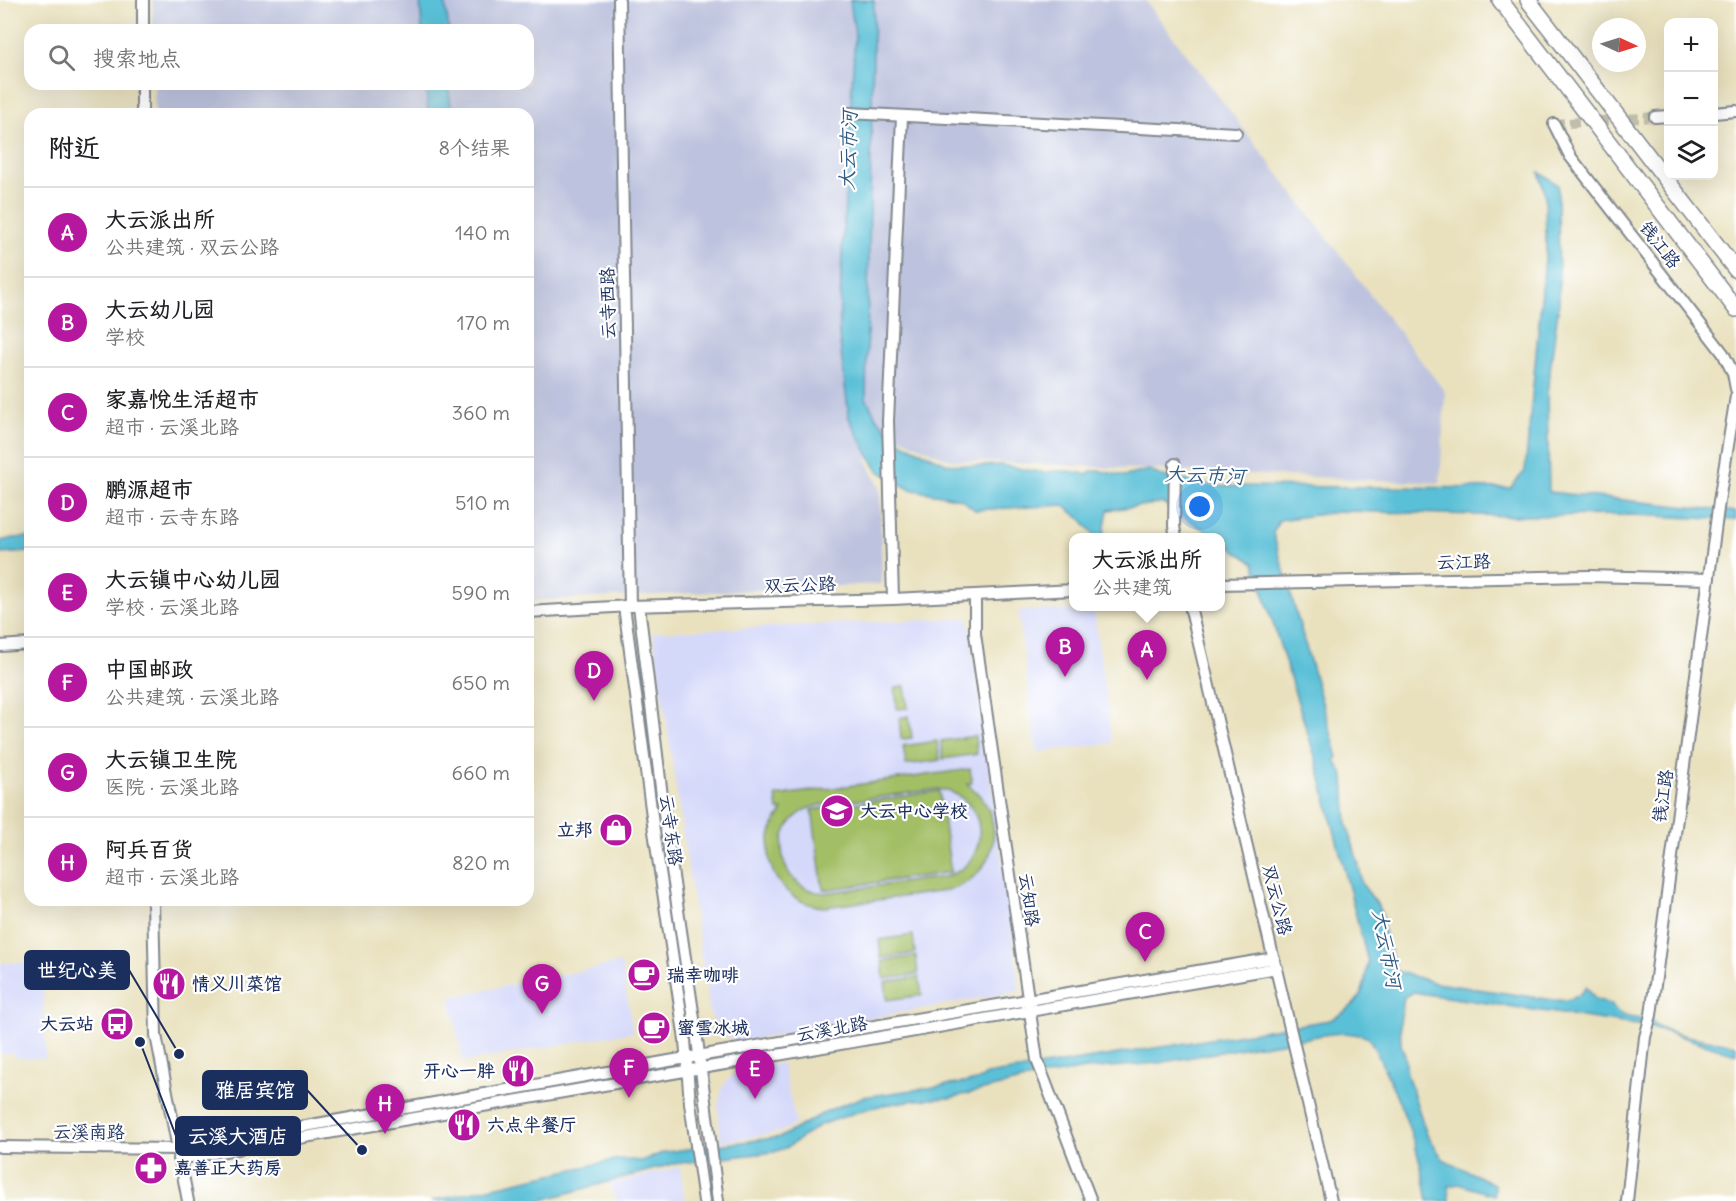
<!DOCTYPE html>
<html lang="zh">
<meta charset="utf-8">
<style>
:root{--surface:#fff;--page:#f6f6f6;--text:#202124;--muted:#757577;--line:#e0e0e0;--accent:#b5179e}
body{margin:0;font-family:Delius,"LXGW WenKai TC",sans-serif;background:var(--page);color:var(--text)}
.controls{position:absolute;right:18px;top:18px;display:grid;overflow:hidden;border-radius:12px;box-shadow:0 6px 24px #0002}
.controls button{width:54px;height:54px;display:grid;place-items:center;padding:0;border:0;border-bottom:2px solid var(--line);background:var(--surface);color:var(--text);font:30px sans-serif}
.compass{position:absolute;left:1592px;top:18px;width:54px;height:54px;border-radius:50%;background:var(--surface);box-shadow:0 6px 24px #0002;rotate:94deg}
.you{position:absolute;left:1200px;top:507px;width:21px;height:21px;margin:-15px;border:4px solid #fff;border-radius:50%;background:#1a73e8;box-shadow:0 0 0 9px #1a73e833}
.badge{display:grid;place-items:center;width:39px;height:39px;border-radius:50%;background:var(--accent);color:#fff;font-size:20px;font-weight:700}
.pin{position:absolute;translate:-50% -50px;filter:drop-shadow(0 2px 3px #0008)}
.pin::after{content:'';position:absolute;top:32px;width:21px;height:18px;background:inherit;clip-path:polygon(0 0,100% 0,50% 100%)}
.popup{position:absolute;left:1069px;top:533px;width:156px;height:78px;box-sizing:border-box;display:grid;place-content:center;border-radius:12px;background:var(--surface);filter:drop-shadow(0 2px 4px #0005);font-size:20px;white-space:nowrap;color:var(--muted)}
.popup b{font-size:22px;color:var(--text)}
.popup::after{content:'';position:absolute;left:50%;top:100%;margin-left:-12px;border:12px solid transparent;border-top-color:var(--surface)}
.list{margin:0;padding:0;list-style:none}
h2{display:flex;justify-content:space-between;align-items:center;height:78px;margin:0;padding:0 24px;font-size:26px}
h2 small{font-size:20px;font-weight:400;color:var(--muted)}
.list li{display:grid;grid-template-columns:39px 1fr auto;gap:18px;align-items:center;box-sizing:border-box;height:90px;padding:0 24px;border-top:2px solid var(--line)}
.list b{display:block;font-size:22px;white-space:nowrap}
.list p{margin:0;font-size:20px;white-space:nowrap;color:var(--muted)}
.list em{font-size:20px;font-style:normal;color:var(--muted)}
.icon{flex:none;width:33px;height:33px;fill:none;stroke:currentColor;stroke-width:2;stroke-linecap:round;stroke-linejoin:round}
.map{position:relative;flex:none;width:1736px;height:1201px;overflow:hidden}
.search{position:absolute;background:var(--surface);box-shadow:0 6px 24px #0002;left:24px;top:24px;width:510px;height:66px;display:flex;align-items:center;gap:15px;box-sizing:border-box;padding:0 21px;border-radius:18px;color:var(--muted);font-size:22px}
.panel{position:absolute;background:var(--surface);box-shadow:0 6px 24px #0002;left:24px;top:108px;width:510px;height:798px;border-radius:18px}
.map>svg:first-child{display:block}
</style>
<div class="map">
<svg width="1736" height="1201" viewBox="0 0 1736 1201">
<rect width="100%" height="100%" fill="#fff"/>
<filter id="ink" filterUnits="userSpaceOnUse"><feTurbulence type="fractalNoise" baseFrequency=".0167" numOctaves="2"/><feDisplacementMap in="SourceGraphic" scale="12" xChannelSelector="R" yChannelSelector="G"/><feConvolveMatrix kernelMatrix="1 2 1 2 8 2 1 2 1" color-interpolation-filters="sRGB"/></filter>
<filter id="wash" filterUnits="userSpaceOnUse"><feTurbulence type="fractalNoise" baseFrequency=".008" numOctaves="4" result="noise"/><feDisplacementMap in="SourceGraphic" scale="24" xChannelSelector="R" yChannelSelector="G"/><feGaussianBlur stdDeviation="1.35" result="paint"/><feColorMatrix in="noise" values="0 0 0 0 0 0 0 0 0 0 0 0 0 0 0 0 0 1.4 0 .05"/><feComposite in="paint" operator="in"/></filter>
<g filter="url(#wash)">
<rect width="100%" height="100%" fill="#e9e1be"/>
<!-- built -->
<path fill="#d4d8f9" d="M 1094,610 L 1112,743 L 1037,752 L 1018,611 Z
M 968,618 L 1020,991 L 737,1042 L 720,1032 L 710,1014 L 653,632 Z
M 42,962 L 46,1058 L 14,1058 L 14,1053 L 0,1054 L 0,963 Z
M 621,963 L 633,1032 L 463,1062 L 450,997 Z
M 782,1063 L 796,1124 L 780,1132 L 721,1142 L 718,1106 L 723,1086 L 730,1077 L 744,1069 Z
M 680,1167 L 685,1201 L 616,1201 L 610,1184 Z"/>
<!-- industrial -->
<path fill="#bdc3de" d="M 153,0 L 1145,0 L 1445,392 L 1440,483 L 950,460 L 901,438 L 866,459 L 880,488 L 882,584 L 528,601 L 528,114 L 155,114 L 154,84 L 528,84 L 528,30 L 153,30 Z"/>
<!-- green -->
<path fill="#a3bf66" stroke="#5f7762" stroke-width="1.5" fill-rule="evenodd" d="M 905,686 L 908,708 L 897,709 L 895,688 Z
M 909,716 L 912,738 L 901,739 L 899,718 Z
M 975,736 L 977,754 L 943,759 L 941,741 Z
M 937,741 L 940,760 L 906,765 L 903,746 Z
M 970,769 L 972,783 L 967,784 C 1011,815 998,878 946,891 L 825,907 C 774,903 752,850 783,810 L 778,810 L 776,796 ZM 938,789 C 990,795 994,864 944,877 L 824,893 C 771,889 767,815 820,805 Z
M 939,791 L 951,872 L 823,890 L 812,810 Z
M 913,935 L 915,953 L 881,958 L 879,940 Z
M 916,956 L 918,974 L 884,979 L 882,961 Z
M 919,977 L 922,995 L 887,1000 L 885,982 Z"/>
<!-- water -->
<path fill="#5ac0d7" stroke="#3a789a" stroke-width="1.5" d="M 420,0 L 446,0 L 445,3 L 449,30 L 422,30 Z
M 850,0 L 874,0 L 866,398 L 876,417 L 896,440 L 948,464 L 979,466 L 1000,465 L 1046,473 C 1055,469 1077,471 1087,475 L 1091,471 L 1101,471 L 1125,476 L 1149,470 L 1161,476 L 1216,486 L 1510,488 L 1525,471 L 1546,247 L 1545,194 L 1539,172 L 1558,185 L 1559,302 L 1547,394 L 1549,492 L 1736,512 L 1736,520 L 1632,515 L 1511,516 L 1345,511 L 1279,520 L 1273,533 L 1338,757 L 1335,761 L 1344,776 L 1347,824 L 1359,866 L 1362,884 L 1377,904 L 1383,918 L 1383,929 L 1396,971 L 1436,983 L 1554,1000 C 1569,1001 1577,999 1586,987 L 1595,999 L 1611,1004 C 1619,1019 1635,1018 1651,1020 C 1661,1035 1717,1041 1736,1045 L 1736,1054 L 1651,1027 L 1419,993 L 1413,992 L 1404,997 L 1400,1022 L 1401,1044 L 1405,1056 L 1407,1074 L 1427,1135 L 1443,1159 L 1494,1184 L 1494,1195 L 1458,1184 L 1449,1186 L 1449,1201 L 1428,1201 C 1419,1143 1396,1090 1369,1038 C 1334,1024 1294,1046 1259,1045 L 1159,1063 L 1085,1069 L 1029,1079 L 950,1098 L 916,1100 L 884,1105 L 863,1110 L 820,1125 L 788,1147 L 774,1152 L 673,1164 L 539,1201 L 431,1201 L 619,1159 L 641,1161 L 665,1152 L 781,1137 L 829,1110 L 863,1097 L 977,1081 L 986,1075 L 1330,1020 C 1362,1004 1363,995 1368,962 L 1317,763 L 1254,563 L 1221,541 L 1220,538 L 1215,537 L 1163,503 L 1108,510 L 1103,537 L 1096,537 L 1082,520 L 1063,505 L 975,510 L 961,499 L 909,489 L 877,470 L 849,418 L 839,334 L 842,253 L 855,35 Z
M 426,84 L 448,84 L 452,114 L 428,114 Z
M 30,537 L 30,552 L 0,554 L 0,541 L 13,538 Z"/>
</g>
<g filter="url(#ink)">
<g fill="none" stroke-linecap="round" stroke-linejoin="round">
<!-- minor-tunnel -->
<path stroke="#c0bdab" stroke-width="10" stroke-dasharray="10 5" stroke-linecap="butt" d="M 1554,124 L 1655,117"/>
<!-- minor casing -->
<g stroke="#82888e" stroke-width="14">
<path id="minor" d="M 619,0 L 630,606
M 143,30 L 143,0
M 849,113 L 1236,133
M 1714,113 L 1736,111
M 142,114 L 142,84
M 1655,117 L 1668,116
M 1554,124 L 1570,156 L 1723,353 L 1733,373 L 1736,389
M 1175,464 L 1174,526 L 1176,538
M 1220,584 L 1588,576 L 1709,579
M 975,595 L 975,634 L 1037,1060 L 1091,1201
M 893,599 L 888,421 L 902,117
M 624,606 L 654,831 L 685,1040 L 690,1103 L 704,1201
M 639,606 L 666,829 L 697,1039 L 718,1201
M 1190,606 L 1331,1201
M 528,612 L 630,606 L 893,599 L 1074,590
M 0,646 L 30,644
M 153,900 L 156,1035 L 188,1201
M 0,1147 L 177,1149 L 669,1061 L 1274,958
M 179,1159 L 1277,968
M 1627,1201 L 1645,1037 L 1651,1015 L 1719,501 L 1736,396"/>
</g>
<!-- highway casing -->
<g stroke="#82888e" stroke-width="18">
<path id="highway" d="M 1500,0 L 1736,309
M 1528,0 L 1736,270"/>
</g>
<!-- minor -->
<use href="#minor" stroke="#fff" stroke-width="10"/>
<!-- highway -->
<use href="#highway" stroke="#fff" stroke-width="15"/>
</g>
</g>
<!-- icons -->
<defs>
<g id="school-disc" transform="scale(1.725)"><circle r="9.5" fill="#b5179e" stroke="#fff"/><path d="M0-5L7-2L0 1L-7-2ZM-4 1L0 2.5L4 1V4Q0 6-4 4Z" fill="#fff"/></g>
<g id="shop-disc" transform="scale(1.725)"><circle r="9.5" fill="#b5179e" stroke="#fff"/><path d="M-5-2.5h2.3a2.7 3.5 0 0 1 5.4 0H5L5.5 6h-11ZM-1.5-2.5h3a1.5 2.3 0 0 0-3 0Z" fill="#fff"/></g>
<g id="cafe-disc" transform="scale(1.725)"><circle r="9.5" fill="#b5179e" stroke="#fff"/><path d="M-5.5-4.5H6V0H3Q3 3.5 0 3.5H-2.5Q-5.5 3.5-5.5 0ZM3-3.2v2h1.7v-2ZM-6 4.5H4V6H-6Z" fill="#fff"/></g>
<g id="restaurant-disc" transform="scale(1.725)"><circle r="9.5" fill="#b5179e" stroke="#fff"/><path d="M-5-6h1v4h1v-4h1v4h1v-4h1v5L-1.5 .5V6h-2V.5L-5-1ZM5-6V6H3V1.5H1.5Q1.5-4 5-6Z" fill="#fff"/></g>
<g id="bus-disc" transform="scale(1.725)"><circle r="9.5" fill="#b5179e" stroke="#fff"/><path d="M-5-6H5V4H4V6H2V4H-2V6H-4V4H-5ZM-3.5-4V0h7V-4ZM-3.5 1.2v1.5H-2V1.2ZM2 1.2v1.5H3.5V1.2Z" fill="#fff"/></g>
<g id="pharmacy-disc" transform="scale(1.725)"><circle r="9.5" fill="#b5179e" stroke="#fff"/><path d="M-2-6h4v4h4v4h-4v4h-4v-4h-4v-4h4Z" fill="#fff"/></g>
</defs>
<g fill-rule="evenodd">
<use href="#school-disc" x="837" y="811"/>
<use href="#shop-disc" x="616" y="830"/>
<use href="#cafe-disc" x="644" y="975"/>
<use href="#restaurant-disc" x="169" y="984"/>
<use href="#bus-disc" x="117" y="1024"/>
<use href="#cafe-disc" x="654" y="1028"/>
<use href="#restaurant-disc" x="518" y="1071"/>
<use href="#restaurant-disc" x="464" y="1125"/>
<use href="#pharmacy-disc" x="151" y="1168"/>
</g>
<g text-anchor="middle" stroke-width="4.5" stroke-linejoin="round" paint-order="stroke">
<!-- street labels -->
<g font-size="18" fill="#1b2f5e" stroke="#fff">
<text transform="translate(1660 245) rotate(52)" y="6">钱江路</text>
<text transform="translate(608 303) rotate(-91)" y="6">云寺西路</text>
<text transform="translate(1464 562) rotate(-1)" y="6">云江路</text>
<text transform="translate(800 585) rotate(-2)" y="6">双云公路</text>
<text transform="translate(1663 796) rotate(-82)" y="6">钱江路</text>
<text transform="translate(671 830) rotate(82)" y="6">云寺东路</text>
<text transform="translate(1029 900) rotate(82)" y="6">云知路</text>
<text transform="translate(1277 900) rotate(76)" y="6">双云公路</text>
<text transform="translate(832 1029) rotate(-10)" y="6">云溪北路</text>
<text x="89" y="1138">云溪南路</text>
</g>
<!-- poi labels -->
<g font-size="18" font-weight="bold" fill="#1b2f5e" stroke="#fff" text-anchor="start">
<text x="860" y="817">大云中心学校</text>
<text x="593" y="836" text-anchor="end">立邦</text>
<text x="667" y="981">瑞幸咖啡</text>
<text x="192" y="990">情义川菜馆</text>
<text x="94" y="1030" text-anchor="end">大云站</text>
<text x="677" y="1034">蜜雪冰城</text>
<text x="495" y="1077" text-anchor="end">开心一胖</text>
<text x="487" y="1131">六点半餐厅</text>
<text x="174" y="1174">嘉善正大药房</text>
</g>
<!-- water labels -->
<g font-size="20" font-style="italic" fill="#2e5a82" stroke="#fff">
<text transform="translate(848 150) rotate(-88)" y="7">大云市河</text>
<text transform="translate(1205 475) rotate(2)" y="7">大云市河</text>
<text transform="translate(1387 949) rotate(79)" y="7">大云市河</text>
</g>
</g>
<!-- callouts -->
<path fill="none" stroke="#1b2f5e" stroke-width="2" d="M179 1054L129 970M362 1150L307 1090M140 1042L176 1136"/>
<g fill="#1b2f5e" stroke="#fff" stroke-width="2">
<circle cx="179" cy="1054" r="6"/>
<circle cx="362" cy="1150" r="6"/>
<circle cx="140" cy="1042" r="6"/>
</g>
<g fill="#1b2f5e" stroke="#1b2f5e" stroke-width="2">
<rect x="25" y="951" width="104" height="38" rx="6"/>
<rect x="203" y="1071" width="104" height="38" rx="6"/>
<rect x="176" y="1117" width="124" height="38" rx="6"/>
</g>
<g font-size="20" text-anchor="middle" font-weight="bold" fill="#fff">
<text x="77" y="977">世纪心美</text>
<text x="255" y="1097">雅居宾馆</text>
<text x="238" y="1143">云溪大酒店</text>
</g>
</svg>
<div class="controls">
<button>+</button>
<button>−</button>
<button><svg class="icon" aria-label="layers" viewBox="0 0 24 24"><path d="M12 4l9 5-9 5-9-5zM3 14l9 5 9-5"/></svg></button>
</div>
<svg class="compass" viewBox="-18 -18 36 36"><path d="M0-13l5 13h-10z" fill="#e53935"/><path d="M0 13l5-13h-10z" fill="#757577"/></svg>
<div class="you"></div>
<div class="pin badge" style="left:1147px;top:680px">A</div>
<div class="popup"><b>大云派出所</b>公共建筑</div>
<div class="pin badge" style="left:1065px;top:677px">B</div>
<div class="pin badge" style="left:1145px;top:962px">C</div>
<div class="pin badge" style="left:594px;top:701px">D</div>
<div class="pin badge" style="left:755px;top:1099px">E</div>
<div class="pin badge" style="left:629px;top:1098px">F</div>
<div class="pin badge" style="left:542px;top:1014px">G</div>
<div class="pin badge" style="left:385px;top:1134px">H</div>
<div class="search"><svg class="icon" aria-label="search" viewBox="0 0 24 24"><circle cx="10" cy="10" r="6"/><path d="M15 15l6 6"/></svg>搜索地点</div>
<section class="panel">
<h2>附近<small>8个结果</small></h2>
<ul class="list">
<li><span class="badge">A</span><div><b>大云派出所</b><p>公共建筑 · 双云公路</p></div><em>140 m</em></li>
<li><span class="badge">B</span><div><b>大云幼儿园</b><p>学校</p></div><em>170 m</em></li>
<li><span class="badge">C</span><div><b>家嘉悦生活超市</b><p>超市 · 云溪北路</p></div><em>360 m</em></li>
<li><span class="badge">D</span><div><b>鹏源超市</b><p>超市 · 云寺东路</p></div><em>510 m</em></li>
<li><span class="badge">E</span><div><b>大云镇中心幼儿园</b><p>学校 · 云溪北路</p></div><em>590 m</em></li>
<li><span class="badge">F</span><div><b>中国邮政</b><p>公共建筑 · 云溪北路</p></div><em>650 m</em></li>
<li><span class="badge">G</span><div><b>大云镇卫生院</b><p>医院 · 云溪北路</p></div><em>660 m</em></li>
<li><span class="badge">H</span><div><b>阿兵百货</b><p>超市 · 云溪北路</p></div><em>820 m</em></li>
</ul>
</section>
</div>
